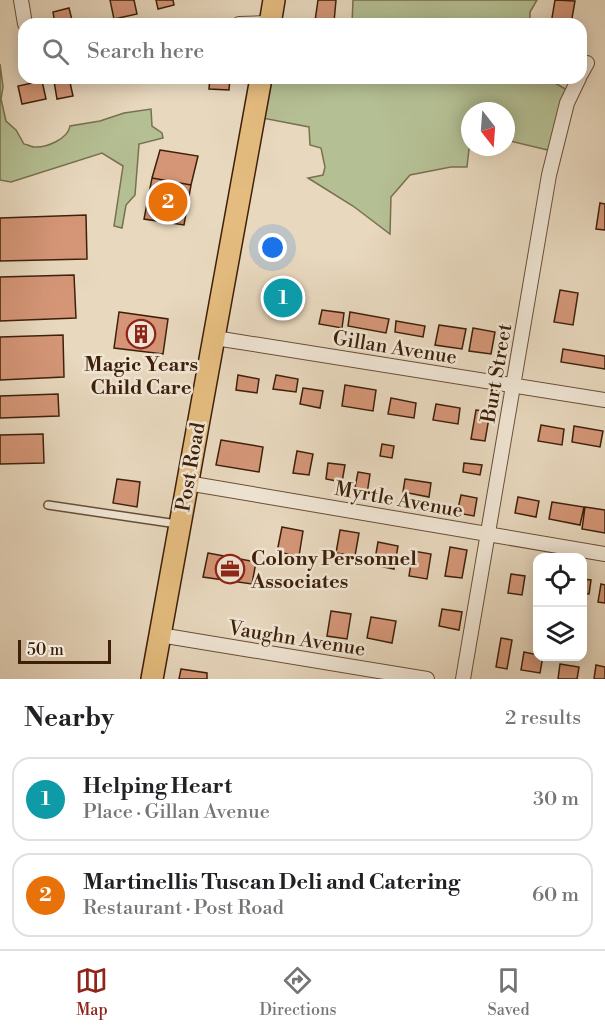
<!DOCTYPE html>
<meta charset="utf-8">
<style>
:root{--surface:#fff;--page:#f6f6f6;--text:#202124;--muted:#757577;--line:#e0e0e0;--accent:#8f2418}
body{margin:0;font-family:"Libre Bodoni",serif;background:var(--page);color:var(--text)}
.controls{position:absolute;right:18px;bottom:18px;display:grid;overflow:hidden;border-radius:12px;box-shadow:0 3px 15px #0003}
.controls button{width:54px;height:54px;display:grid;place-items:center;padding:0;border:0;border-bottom:2px solid var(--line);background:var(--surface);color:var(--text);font:30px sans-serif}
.compass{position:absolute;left:461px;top:102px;width:54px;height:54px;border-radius:50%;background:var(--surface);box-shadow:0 3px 15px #0003;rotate:163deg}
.scale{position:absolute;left:18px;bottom:15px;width:93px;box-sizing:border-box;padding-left:6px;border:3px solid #3e200a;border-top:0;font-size:16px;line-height:21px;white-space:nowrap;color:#3e200a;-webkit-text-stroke:4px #f0e6d5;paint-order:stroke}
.you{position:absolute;left:273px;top:248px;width:21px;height:21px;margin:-15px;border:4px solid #fff;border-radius:50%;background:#1a73e8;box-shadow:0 0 0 9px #1a73e833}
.badge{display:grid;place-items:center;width:39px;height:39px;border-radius:50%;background:var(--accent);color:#fff;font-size:20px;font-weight:700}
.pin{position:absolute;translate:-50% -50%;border:3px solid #fff;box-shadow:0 2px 6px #0006}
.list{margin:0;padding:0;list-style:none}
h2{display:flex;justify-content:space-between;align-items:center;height:78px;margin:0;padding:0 24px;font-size:26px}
h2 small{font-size:20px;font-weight:400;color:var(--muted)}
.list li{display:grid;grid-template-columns:39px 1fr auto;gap:18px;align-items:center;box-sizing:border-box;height:84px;margin:0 12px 12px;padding:0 12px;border:2px solid var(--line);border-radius:18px}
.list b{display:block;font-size:22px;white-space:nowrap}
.list p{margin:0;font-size:20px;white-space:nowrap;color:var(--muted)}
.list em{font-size:20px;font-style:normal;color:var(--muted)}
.icon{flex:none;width:33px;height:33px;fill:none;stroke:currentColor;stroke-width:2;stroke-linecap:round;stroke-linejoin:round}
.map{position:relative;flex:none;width:605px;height:679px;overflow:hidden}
.search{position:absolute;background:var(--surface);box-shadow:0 3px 15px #0003;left:18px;right:18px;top:18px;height:66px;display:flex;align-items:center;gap:15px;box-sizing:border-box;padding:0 21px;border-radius:18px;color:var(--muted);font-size:22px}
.sheet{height:270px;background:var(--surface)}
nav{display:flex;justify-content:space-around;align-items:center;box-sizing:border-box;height:84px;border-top:2px solid var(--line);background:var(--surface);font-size:16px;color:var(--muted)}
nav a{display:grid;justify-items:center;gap:3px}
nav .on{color:var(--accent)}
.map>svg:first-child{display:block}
</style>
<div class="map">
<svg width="605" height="679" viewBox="0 0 605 679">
<rect width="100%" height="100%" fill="#e8d8be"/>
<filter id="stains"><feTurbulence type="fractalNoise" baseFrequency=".00333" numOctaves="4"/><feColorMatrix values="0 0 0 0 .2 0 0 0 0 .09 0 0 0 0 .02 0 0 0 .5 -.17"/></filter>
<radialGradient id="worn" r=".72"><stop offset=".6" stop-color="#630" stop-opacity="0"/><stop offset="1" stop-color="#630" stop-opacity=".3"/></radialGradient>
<!-- green -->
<path fill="#b4bf93" stroke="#79704e" stroke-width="1.5" d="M 353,0 L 537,0 L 530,12 L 530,24 L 352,24 Z
M 0,64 L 3,87 L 1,99 L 6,121 L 16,130 L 24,144 C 25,144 33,147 34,147 C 46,148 68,139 70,126 L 100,121 L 124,113 L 151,109 L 152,126 L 162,133 L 163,138 L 139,144 L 135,195 L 126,205 L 122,228 L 114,226 L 123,166 L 102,153 L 11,182 L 0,180 Z
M 261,78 L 546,78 L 571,92 L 552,151 L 506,140 L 506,111 L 470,111 L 470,147 L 474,147 L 469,149 L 467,167 L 451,167 L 410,175 L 391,197 L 390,234 L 353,206 L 308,178 L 323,175 L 325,167 L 321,148 L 310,145 L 309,127 L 257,117 Z"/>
<!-- building -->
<path fill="#d49677" stroke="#3e200a" stroke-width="1.5" d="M 110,0 L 134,0 L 137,14 L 114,19 Z
M 156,0 L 173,0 L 174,5 L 158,9 Z
M 318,0 L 336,0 L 334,22 L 315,21 Z
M 555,0 L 575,1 L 571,24 L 551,24 Z
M 69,8 L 73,24 L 55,24 L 53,12 Z
M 69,78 L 73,96 L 57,99 L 54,81 Z
M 210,78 L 230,78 L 229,90 L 209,89 Z
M 42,81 L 46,99 L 22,104 L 18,86 Z
M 160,150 L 198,156 L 191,185 L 152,178 Z
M 152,178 L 191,185 L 184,225 L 144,219 Z
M 600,203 L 605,204 L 605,230 L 596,229 Z
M 86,215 L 87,259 L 0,261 L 0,218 Z
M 74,275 L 76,318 L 0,321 L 0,277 Z
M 276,281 L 296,286 L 291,314 L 270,310 Z
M 560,290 L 578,293 L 573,325 L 554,322 Z
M 322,310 L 344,313 L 342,328 L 319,324 Z
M 119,312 L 168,319 L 163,354 L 114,348 Z
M 350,312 L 389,319 L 386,333 L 348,326 Z
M 396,321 L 425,326 L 423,337 L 395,332 Z
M 439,325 L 466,329 L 462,349 L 435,345 Z
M 473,328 L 495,332 L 491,354 L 469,351 Z
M 63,335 L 64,377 L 0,380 L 0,337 Z
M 563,349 L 605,356 L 605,369 L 561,362 Z
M 238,375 L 259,379 L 257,393 L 236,390 Z
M 276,375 L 298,379 L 296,392 L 273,389 Z
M 345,385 L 376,390 L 373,411 L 342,406 Z
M 303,388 L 323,391 L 320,408 L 300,404 Z
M 58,394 L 59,416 L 0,418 L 0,396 Z
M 391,398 L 416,403 L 414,418 L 388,414 Z
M 436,404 L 460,408 L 458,424 L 433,420 Z
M 476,410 L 490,412 L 485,441 L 471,439 Z
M 541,425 L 564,429 L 562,445 L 538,441 Z
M 574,426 L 603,431 L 600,447 L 572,442 Z
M 43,434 L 44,463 L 0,464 L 0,435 Z
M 221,440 L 263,447 L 259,472 L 216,465 Z
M 382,444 L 394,446 L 392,458 L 380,456 Z
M 297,451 L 313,454 L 309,475 L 293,473 Z
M 328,463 L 345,465 L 342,482 L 326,479 Z
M 464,463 L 482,465 L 480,475 L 463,472 Z
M 358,472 L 370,474 L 367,494 L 354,492 Z
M 117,479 L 140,482 L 137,507 L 113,503 Z
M 405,479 L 431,483 L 429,497 L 403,492 Z
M 461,495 L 477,498 L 474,516 L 457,513 Z
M 518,497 L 539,501 L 536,517 L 515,513 Z
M 552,502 L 584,507 L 580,525 L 549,519 Z
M 585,507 L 605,510 L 605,533 L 582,529 Z
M 282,527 L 303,531 L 299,556 L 277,552 Z
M 340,530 L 359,533 L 355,556 L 336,553 Z
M 378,542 L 398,546 L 394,569 L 374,565 Z
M 450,547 L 467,550 L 462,578 L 445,576 Z
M 413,551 L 431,554 L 427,579 L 409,576 Z
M 208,553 L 256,562 L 252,584 L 203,577 Z
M 511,574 L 525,576 L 522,595 L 508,593 Z
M 582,579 L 591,580 L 589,594 L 582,593 Z
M 601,584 L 605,585 L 605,603 L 598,602 Z
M 442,609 L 462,612 L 459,630 L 439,626 Z
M 331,611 L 351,614 L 347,639 L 327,636 Z
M 371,617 L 396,621 L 392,643 L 367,638 Z
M 501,638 L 512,640 L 507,669 L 496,667 Z
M 524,652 L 543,656 L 540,673 L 521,670 Z
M 560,664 L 579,667 L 577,679 L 558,679 Z
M 596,665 L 605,667 L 605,679 L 594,679 Z
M 181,669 L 207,673 L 207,679 L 179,679 Z"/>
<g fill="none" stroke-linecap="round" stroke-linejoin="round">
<!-- service casing -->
<g stroke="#684e37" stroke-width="10">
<path id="service" d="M 48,505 L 177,524"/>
</g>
<!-- minor casing -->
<g stroke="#684e37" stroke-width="16">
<path id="minor" d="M 21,0 L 25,24
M 239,24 L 270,23
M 581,74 L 587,63
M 215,338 L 605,400
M 187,483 L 605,554
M 160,635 L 427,679
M 463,679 L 549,175 L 567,103 L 579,78"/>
</g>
<!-- primary casing -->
<g stroke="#3e200a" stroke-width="24">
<path id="primary" d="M 270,24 L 274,0
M 152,679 L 261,78"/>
</g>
<!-- service -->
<use href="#service" stroke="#f0e6d5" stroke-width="7"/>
<!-- minor -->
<use href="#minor" stroke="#f0e6d5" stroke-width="14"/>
<!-- primary -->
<use href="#primary" stroke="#e4bc7f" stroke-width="21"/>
</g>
<!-- icons -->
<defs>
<g id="building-ring" transform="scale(1.5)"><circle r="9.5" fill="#f0e6d5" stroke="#8f2418" stroke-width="1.5"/><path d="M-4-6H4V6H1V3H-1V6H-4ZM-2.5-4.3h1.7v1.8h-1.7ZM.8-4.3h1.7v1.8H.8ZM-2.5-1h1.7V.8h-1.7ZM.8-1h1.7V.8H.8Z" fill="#8f2418"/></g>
<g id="office-ring" transform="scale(1.5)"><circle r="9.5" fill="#f0e6d5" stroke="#8f2418" stroke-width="1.5"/><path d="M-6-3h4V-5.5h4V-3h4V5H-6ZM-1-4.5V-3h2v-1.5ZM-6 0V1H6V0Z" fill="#8f2418"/></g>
</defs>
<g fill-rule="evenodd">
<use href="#building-ring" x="141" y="334"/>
<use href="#office-ring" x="230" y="569"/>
</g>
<g text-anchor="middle" stroke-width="5" stroke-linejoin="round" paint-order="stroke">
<!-- street labels -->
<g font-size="20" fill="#3e200a" stroke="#f0e6d5">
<text transform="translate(395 347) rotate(9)" y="7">Gillan Avenue</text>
<text transform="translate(496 373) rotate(-80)" y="7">Burt Street</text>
<text transform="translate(190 467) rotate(-80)" y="7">Post Road</text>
<text transform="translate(399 499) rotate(10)" y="7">Myrtle Avenue</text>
<text transform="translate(297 638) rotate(9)" y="7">Vaughn Avenue</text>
</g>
<!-- poi labels -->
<g font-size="20" font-weight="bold" fill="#3e200a" stroke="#f0e6d5">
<text x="141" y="371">Magic Years<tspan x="141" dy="23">Child Care</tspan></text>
<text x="251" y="565" text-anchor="start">Colony Personnel<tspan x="251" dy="23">Associates</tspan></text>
</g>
</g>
<rect width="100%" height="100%" filter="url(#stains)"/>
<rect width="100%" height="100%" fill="url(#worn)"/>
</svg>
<div class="controls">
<button><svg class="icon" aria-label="locate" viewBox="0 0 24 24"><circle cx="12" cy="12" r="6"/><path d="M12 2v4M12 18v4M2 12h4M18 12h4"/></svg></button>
<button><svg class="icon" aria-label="layers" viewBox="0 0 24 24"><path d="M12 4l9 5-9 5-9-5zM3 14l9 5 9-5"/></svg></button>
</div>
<svg class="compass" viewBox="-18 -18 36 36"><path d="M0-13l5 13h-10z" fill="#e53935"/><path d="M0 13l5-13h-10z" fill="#757577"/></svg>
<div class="scale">50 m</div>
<div class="you"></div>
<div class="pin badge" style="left:283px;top:298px;background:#0f9aa8">1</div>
<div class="pin badge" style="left:168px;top:202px;background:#e8710a">2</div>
<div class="search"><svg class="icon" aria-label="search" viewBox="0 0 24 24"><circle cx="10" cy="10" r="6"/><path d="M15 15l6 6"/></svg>Search here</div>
</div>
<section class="sheet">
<h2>Nearby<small>2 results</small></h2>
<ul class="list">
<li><span class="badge" style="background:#0f9aa8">1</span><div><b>Helping Heart</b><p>Place · Gillan Avenue</p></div><em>30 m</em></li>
<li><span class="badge" style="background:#e8710a">2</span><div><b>Martinellis Tuscan Deli and Catering</b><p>Restaurant · Post Road</p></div><em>60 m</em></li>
</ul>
</section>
<nav>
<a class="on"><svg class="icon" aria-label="map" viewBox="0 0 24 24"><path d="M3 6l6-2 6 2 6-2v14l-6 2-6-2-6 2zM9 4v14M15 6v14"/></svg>Map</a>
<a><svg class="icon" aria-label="directions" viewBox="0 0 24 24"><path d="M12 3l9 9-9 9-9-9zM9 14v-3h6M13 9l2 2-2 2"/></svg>Directions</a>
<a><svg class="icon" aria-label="saved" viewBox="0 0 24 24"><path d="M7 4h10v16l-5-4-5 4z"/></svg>Saved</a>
</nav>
